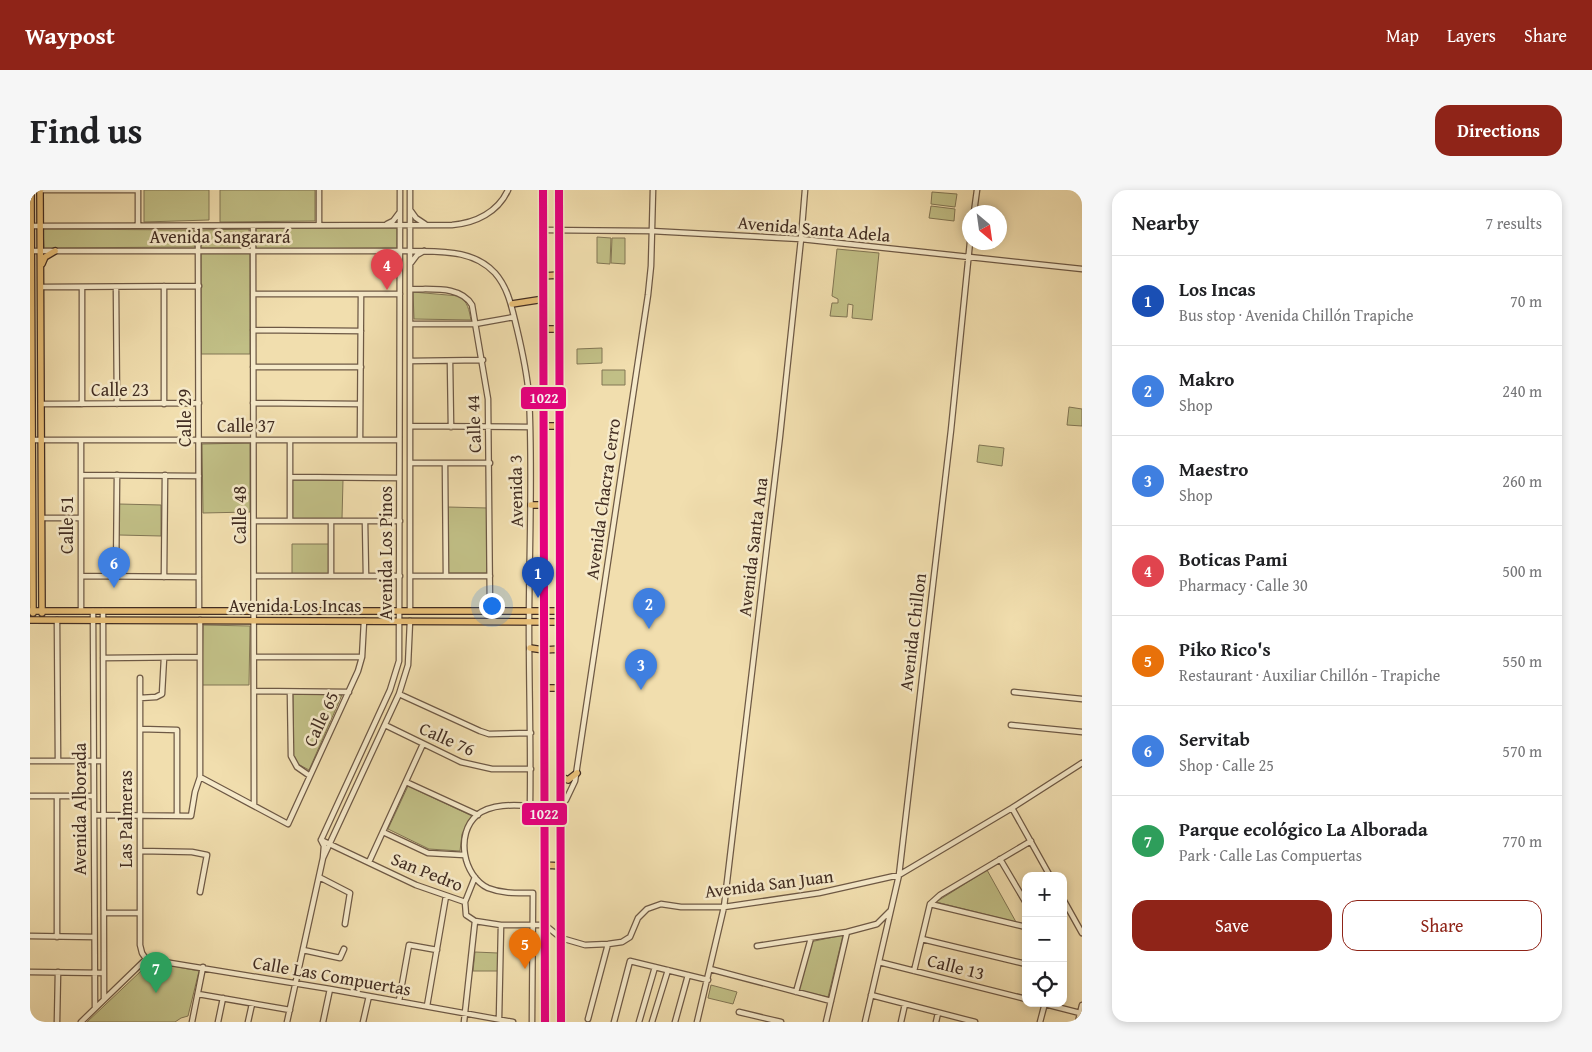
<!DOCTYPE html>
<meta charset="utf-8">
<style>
:root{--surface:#fff;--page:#f6f6f6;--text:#202124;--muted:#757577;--line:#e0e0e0;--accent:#8f2418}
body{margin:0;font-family:"Gentium Book Plus",serif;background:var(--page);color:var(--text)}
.controls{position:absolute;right:15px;bottom:15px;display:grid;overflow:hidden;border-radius:10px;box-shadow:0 2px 8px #0003}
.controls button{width:45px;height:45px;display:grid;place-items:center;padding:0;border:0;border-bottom:1px solid var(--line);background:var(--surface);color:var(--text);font:25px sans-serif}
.compass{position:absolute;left:932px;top:15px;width:45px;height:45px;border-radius:50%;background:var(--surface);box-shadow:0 2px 8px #0003;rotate:151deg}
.you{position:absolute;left:461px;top:415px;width:18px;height:18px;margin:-12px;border:4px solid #fff;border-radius:50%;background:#1a73e8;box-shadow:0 0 0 8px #1a73e833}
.badge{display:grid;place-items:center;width:32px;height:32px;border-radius:50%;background:var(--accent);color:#fff;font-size:16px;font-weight:700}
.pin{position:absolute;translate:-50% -41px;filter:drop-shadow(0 1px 2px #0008)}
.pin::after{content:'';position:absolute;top:26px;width:18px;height:15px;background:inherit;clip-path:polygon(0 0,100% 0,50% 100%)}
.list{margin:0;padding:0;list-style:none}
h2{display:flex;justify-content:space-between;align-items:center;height:65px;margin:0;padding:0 20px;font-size:21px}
h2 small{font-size:16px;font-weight:400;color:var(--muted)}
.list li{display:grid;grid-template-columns:32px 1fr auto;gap:15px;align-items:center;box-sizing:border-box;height:90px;padding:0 20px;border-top:1px solid var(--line)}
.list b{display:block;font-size:19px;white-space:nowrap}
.list p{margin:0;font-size:16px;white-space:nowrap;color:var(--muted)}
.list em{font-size:16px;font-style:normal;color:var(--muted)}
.actions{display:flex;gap:10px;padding:15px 20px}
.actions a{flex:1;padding:11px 0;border:1px solid var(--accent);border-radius:15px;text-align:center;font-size:18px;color:var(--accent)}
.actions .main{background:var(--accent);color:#fff}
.icon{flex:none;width:28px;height:28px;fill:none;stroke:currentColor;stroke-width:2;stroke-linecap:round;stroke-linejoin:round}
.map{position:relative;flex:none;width:1052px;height:832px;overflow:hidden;border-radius:15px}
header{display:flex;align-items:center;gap:30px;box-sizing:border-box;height:70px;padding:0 25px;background:var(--accent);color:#fff}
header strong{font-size:24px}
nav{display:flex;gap:28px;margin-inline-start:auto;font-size:18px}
.intro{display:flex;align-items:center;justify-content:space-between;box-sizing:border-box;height:120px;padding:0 30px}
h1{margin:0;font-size:35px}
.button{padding:12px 22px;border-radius:15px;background:var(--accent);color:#fff;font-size:18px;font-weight:700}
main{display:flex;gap:30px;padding:0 30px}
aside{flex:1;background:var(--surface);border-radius:15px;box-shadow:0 2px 8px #0003}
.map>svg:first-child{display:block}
</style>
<header>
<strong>Waypost</strong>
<nav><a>Map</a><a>Layers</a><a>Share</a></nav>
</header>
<div class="intro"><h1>Find us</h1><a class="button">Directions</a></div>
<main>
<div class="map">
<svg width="1052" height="832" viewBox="0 0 1052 832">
<rect width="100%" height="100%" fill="#f1deae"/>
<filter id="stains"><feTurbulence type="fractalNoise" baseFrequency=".004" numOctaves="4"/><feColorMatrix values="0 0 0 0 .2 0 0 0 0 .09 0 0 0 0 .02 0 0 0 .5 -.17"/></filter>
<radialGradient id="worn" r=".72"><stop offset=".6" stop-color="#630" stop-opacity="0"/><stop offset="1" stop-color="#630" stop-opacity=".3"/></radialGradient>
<!-- green -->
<path fill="#c1bf86" stroke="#827654" d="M 114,0 L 179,0 L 179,30 L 114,32 Z
M 190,0 L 285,0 L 285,31 L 190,32 Z
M 902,2 L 927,4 L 925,17 L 901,14 Z
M 901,16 L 925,19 L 924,31 L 899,28 Z
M 226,38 L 367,38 L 367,58 L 226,59 Z
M 13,39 L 164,40 L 165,57 L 14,58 Z
M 219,39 L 219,58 L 171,58 L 171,40 Z
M 567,47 L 581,48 L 580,74 L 567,73 Z
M 582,48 L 595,48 L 595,74 L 581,73 Z
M 807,59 L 849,63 L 842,130 L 822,128 L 823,115 L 818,114 L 817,127 L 800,126 L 802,113 L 808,113 L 808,109 L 802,106 Z
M 171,63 L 220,63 L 220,164 L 171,164 Z
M 383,102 L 429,106 C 438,112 439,120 441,130 L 384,129 Z
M 572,158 L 572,173 L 547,174 L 547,159 Z
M 572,180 L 595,180 L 595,195 L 572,195 Z
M 1039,217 L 1052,219 L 1052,236 L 1037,235 Z
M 220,253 L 220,322 L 173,323 L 172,254 Z
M 949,255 L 974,258 L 972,276 L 947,272 Z
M 262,290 L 313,290 L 312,329 L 261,329 Z
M 89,314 L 131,315 L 131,346 L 89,345 Z
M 418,317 L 458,318 L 457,383 L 418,383 Z
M 262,354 L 299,354 L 299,384 L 262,384 Z
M 173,435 L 220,436 L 219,495 L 172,495 Z
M 263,504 L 312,505 L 279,580 L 268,574 L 263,564 Z
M 378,596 L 442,626 L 432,644 L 430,661 L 399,659 L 358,639 Z
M 957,680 L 986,732 L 906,712 Z
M 813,745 L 798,807 L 768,800 L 780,752 Z
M 445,762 L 468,763 L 468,781 L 443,781 Z
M 127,773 L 169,781 L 158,826 L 151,828 L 145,832 L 57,832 L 111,781 L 119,775 Z
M 681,795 L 707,802 L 703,814 L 678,808 Z"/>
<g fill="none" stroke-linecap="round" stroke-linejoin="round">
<!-- minor casing -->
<g stroke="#6e5945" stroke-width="7">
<path id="minor" d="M 10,0 L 108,0
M 380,0 L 380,421
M 381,21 L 386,28 L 395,34
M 944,22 L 947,0
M 357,34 L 363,31 L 369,23
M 289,35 L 289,0
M 0,36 L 422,35 C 446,33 468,22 478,0
M 108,36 L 108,0
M 168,36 L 169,421
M 223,36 L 224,615
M 513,40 L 621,41 L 771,49 L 1052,79
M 0,61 L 380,61 C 410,62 443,59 465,83 C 479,99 482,119 487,139 C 492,160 497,183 499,206 C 503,283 499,360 499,437 C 499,496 501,556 500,615
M 357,62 L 365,67 L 369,74
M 381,73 L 387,65 L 394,61
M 134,96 L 134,214
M 11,97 L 169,96
M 52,97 L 52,214
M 86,97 L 87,214
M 380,99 C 401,100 430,95 442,115 L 458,209 L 460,421
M 223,104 L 370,104
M 380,134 L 445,134 L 484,127
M 223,140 L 331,141
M 380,171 L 453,170
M 420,171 L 421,237
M 223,177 L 331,177
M 223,213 L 330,214
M 11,214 L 169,213
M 380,236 L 499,237
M 2,250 L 369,250
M 330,250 L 331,104
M 380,273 L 460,273
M 415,273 L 416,386
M 51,285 L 169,286
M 260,287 L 369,288
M 12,328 L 51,328
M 224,331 L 370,331
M 260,331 L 260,250
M 335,331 L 336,386
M 51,386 L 169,387
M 224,386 L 370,386
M 301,386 L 301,331
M 380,386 L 460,386
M 86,387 L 87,285
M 134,387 L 135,285
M 51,421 L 51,250
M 63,421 L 65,818
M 73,421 L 74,809
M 27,430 L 28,571
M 224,467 L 332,467
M 73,468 L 169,467
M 110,488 L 110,755 L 112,763 L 116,769
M 224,501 L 319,502
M 260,502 L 261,566 L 267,577 L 280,586
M 984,502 L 1052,509
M 369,504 L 450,541 L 459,544 L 501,543
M 110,508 L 126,507 L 132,504 L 134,468
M 355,535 L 431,572 L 462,579 L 501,579
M 981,535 L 1052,542
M 110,539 L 147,540 L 147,626
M 0,571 L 73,571
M 170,587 L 258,634 L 328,481 L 332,467 L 334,431
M 376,592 L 448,625
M 0,606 L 64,606
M 982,618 L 1020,686
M 64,625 L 161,626 L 165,602 L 170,587 L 170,430
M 353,642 L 398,663 L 434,665
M 291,650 L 386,695 L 435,712 L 436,725 L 445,731 L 471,735 L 515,735 L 531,748 L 555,755 L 578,754 L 592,752 L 600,747 L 608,728 L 617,719 L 631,714 L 651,717 L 694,717 L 789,703 L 869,685 L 982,618 L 1052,573
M 291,650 L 360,500 L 369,471 L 370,0
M 110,661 L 162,662 L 177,665 L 170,702
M 293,668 L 369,504 L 378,475 L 380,431
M 970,669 L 996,713
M 339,672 L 393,554
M 289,687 L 320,703 L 315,734
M 1033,709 L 1052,743
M 435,712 L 445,687
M 900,714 L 996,737
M 74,723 L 110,723
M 0,746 L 64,747
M 27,747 L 27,606
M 892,749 L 996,774
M 727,756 L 817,742 L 847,734 L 860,721
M 273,760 L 310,768 L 314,759
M 116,769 L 300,799 L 483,832
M 849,772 L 996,809
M 680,779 L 801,811
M 884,781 L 900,714 L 910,705 L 1001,651
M 0,782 L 74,783
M 766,802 L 781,748
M 168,804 L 260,820
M 841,805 L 945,832
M 369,811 L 379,755 L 407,760
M 1011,813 L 1050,823
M 397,816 L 416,706
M 709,822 L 751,832
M 469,829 L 471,735
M 558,829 L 578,754
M 27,832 L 28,782
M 51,832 L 116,769
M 162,832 L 173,777
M 188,832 L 193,808
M 218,832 L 222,814
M 257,832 L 293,668 L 294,656 L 291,650
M 293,832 L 300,799
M 333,832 L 339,806
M 434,832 L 445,731
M 502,832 L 503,703 C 488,703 473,704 458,698 C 433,686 425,644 447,625 C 468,608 506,619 530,616 L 536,610 L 545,591 L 618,105 L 621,76 L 623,0
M 584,832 L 600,771 L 678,790
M 609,832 L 625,777
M 622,832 L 638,780
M 645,832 L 658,785
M 667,832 L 694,717 L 750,246 L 771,49 L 775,0
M 796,832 L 817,742
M 835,832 L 869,685 L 921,240 L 940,52
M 871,832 L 875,814
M 906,832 L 908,823
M 1010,832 L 1015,813
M 1048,832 L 1052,815"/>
</g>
<!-- major casing -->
<g stroke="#422d22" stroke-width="8">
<path id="major" d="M 1,0 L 3,423
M 10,0 L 12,423
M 513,0 L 515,832
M 529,0 L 531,832
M 12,74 L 15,67 L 25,61
M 513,86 L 529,85
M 482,114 L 514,109
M 514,139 L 529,139
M 514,236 L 530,236
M 501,315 L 514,315
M 0,421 L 530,421
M 0,430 L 530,432
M 500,458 L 514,460 L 530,459
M 514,498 L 530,498
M 530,586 L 538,590 L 547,583
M 514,675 L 531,676"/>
</g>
<!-- minor -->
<use href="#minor" stroke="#f6eaca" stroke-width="4.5"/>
<!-- major -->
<use href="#major" stroke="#e8bf77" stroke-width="5.5"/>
<!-- bus-1 casing -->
<g stroke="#f6eaca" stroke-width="11">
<path id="bus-1" d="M 513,0 L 515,832
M 529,0 L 531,832"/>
</g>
<!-- bus-1 -->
<use href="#bus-1" stroke="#e5007d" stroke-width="8"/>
</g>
<g text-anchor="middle" stroke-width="5" stroke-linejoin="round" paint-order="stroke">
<!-- street labels -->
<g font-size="18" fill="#422d22" stroke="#f6eaca">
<text transform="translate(784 39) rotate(5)" y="6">Avenida Santa Adela</text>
<text x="190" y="53">Avenida Sangarará</text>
<text x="90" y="206">Calle 23</text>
<text transform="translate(155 228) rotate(-90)" y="6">Calle 29</text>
<text transform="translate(444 234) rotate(-92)" y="6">Calle 44</text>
<text x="216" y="242">Calle 37</text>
<text transform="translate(486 301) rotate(-91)" y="6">Avenida 3</text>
<text transform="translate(573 309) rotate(-82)" y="6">Avenida Chacra Cerro</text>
<text transform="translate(210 325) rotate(-90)" y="6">Calle 48</text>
<text transform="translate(37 335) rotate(-90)" y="6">Calle 51</text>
<text transform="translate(723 357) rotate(-83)" y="6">Avenida Santa Ana</text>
<text transform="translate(356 363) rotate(-90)" y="6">Avenida Los Pinos</text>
<text x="265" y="422">Avenida Los Incas</text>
<text transform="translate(883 442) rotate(-83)" y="6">Avenida Chillon</text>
<text transform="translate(291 529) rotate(-65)" y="6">Calle 65</text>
<text transform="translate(417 549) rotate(24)" y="6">Calle 76</text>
<text transform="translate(50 619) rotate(-90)" y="6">Avenida Alborada</text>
<text transform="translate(96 629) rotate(-90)" y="6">Las Palmeras</text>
<text transform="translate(397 682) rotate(22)" y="6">San Pedro</text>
<text transform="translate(739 694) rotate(-7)" y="6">Avenida San Juan</text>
<text transform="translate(926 777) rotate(14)" y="6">Calle 13</text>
<text transform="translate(302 786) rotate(10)" y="6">Calle Las Compuertas</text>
</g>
</g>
<g stroke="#f6eaca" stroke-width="2">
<rect x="490" y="196" width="47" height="24" rx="5" fill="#e5007d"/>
<rect x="491" y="612" width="47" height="24" rx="5" fill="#e5007d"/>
</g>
<g font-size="14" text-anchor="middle" font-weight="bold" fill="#fff">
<text x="514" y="213">1022</text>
<text x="514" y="629">1022</text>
</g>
<rect width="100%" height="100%" filter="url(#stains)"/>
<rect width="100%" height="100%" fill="url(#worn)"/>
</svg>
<div class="controls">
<button>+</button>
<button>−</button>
<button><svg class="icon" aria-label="locate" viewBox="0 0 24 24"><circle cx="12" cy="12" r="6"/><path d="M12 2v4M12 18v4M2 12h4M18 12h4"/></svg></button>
</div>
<svg class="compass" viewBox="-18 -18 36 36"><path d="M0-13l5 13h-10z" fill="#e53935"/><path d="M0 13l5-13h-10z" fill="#757577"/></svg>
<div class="you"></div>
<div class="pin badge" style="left:508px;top:408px;background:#1a4fb4">1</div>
<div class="pin badge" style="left:619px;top:439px;background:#3f7fe0">2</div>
<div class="pin badge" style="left:611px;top:500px;background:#3f7fe0">3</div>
<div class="pin badge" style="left:357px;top:100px;background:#e0444e">4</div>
<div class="pin badge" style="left:495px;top:779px;background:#e8710a">5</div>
<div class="pin badge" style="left:84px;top:398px;background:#3f7fe0">6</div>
<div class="pin badge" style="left:126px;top:803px;background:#2e9e5b">7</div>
</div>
<aside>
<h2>Nearby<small>7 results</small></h2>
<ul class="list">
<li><span class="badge" style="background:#1a4fb4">1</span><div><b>Los Incas</b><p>Bus stop · Avenida Chillón Trapiche</p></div><em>70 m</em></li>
<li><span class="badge" style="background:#3f7fe0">2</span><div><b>Makro</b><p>Shop</p></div><em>240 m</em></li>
<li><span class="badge" style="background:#3f7fe0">3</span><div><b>Maestro</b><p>Shop</p></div><em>260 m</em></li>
<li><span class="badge" style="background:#e0444e">4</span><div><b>Boticas Pami</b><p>Pharmacy · Calle 30</p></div><em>500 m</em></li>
<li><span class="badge" style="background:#e8710a">5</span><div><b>Piko Rico's</b><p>Restaurant · Auxiliar Chillón - Trapiche</p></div><em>550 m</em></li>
<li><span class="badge" style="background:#3f7fe0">6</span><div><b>Servitab</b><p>Shop · Calle 25</p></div><em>570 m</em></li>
<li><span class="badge" style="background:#2e9e5b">7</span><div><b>Parque ecológico La Alborada</b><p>Park · Calle Las Compuertas</p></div><em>770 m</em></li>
</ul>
<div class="actions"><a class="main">Save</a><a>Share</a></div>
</aside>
</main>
